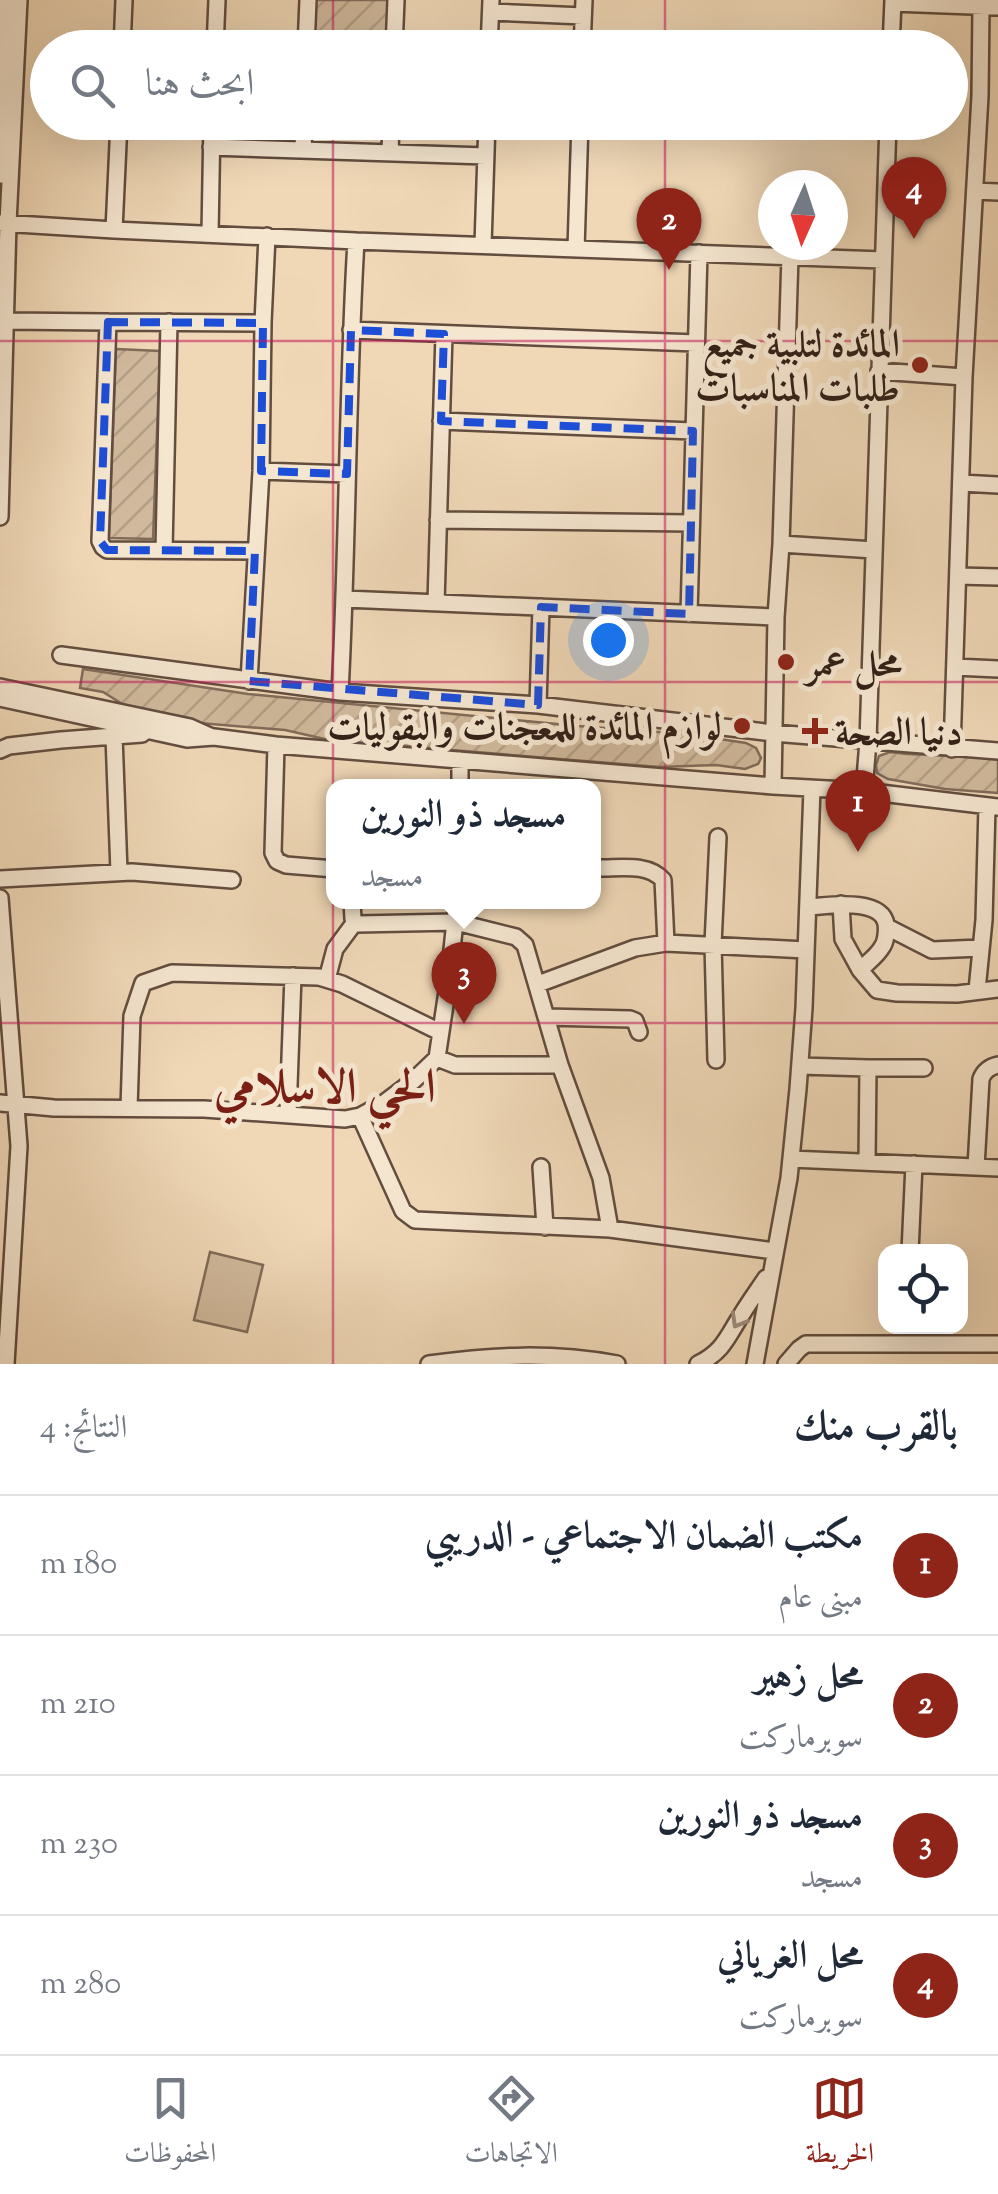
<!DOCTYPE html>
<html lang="ar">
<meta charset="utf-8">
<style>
:root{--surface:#fff;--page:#f6f6f7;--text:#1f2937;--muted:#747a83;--line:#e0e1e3;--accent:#8f2418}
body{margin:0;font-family:"Sorts Mill Goudy",Amiri,serif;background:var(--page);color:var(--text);direction:rtl}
.controls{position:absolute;right:30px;bottom:30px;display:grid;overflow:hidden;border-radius:20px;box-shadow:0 10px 40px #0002}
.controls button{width:90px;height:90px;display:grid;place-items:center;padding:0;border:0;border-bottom:2px solid var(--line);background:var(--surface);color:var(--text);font:50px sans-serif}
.compass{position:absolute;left:758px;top:170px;width:90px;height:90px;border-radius:50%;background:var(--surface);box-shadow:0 10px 40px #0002;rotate:183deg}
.you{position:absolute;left:608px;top:640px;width:35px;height:35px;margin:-25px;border:8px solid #fff;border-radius:50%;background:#1a73e8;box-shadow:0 0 0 15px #1a73e833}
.badge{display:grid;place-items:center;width:65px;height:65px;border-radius:50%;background:var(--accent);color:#fff;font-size:32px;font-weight:700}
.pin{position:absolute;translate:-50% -82px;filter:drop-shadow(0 2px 5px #0008)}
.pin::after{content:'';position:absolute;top:52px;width:35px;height:30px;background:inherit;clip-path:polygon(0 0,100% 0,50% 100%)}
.popup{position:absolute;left:326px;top:779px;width:275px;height:130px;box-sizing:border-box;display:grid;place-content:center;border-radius:20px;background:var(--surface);filter:drop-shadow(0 2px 8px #0005);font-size:32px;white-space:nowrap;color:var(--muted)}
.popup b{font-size:38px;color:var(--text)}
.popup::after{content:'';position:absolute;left:50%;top:100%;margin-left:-20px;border:20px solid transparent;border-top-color:var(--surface)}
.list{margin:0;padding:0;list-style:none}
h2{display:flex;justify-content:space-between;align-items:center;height:130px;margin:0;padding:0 40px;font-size:42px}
h2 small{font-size:32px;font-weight:400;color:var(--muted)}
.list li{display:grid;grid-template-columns:65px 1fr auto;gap:30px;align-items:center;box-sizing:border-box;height:140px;padding:0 40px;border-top:2px solid var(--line)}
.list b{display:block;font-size:38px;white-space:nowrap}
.list p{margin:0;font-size:32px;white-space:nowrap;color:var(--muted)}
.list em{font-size:32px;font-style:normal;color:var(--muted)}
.icon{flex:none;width:55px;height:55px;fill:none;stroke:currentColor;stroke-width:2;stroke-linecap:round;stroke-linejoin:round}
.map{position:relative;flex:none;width:998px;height:1364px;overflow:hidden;direction:ltr}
.search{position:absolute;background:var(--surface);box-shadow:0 10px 40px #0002;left:30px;right:30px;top:30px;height:110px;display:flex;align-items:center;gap:25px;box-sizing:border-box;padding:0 35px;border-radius:55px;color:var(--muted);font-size:38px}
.sheet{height:690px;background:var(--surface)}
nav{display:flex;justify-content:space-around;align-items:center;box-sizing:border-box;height:140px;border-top:2px solid var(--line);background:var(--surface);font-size:28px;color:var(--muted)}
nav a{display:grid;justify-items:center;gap:5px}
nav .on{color:var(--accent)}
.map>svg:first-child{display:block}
</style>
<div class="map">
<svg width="998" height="1364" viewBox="0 0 998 1364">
<defs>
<pattern id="garden-furrows" width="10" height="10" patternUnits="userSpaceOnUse" patternTransform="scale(2.5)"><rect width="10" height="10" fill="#d0b99c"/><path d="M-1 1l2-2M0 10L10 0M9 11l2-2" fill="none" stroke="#b39f86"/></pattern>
</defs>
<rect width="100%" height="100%" fill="#f0d8b7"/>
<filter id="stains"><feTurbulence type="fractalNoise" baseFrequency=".002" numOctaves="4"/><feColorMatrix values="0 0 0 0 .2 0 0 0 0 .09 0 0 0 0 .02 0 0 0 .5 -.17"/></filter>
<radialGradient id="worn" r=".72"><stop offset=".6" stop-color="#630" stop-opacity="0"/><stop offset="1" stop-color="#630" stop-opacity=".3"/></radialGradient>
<!-- park -->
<path fill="#d0b99c" stroke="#816c5a" stroke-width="2.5" d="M 210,1252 L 263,1265 L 247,1332 L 194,1320 Z"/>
<!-- garden -->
<path fill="url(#garden-furrows)" stroke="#816c5a" stroke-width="2.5" d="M 314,0 L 392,0 L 390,47 L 312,48 Z
M 116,349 L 160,351 L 153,539 L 109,538 Z
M 83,669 L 248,694 L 577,726 L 686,734 L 746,743 L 756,748 L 761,758 L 758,764 L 745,769 L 716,765 L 659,767 L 329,740 L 285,730 L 199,723 L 124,705 L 103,692 L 80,688 Z
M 890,752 L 907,754 L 998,758 L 998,793 L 945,789 L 888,779 L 877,773 L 876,765 L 879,756 Z"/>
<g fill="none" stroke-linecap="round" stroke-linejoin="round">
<!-- minor casing -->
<g stroke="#624d3f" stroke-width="20">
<path id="minor" d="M 893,3 L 998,7
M 491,12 L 583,16
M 122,48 L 124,0
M 215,48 L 217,0
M 306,48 L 308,0
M 394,48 L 396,0
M 489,48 L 491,0
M 582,48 L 584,0
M 891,48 L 893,0
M 770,122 L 888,127
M 211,147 L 486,156
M 303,150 L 304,122
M 390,153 L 391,122
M 0,175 L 7,0
M 975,191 L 998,192
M 0,223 L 114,230 L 356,241 L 883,260
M 114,230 L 119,122
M 210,234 L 212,122
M 483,245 L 487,122
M 576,249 L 580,122
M 6,321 L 108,322
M 351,330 L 696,343
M 879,371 L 964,377
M 441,421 L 693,431
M 261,471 L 347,474
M 961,483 L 998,485
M 0,517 L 8,223 L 19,0
M 438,520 L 691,523
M 781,544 L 874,550
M 164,550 L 169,322
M 255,551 L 107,550 L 103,547 L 100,541 L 108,322 L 263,323
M 958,576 L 998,577
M 345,599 L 776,617
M 436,603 L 444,334
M 689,614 L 699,253
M 61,655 L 340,692 L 538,705 L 773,733 L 998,751
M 955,667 L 998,669
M 249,681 L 261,471 L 263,323 L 267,236
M 0,687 L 190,727 L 210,736
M 340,692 C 348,542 347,391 356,241
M 0,698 L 187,739 L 214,737 L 276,745 L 773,786 L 864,791 L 998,807
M 538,705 L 541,607
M 114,736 L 119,872
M 276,745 L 273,853 L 277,861 L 286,865 L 334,869
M 952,749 L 964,377 L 980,96 L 981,7
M 0,750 L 9,746 L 61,740 L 142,734
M 460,786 L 460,760
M 773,786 L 776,617 L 781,544 L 790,256
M 864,791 L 868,741 L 888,122
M 600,868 C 621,868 648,863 663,880 L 666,943
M 0,879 L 132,872 L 232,880
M 0,898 L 19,1146 L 6,1364
M 352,902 L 353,919 L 357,924 L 456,922 L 516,937 L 525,945 L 560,1065 L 601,1178 L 610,1229
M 841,904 L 843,939 L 860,970 L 877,990 L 897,993 L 957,994 L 998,989
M 808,907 C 828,906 881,897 886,924 C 887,930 886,942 882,947 C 878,955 867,963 860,970
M 887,927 L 932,950 L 981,948
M 327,979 L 335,949 L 355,922
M 538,984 L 635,948 L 666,943 L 806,950
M 977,990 L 984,920 L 987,806
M 546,1017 L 630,1019 L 635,1021 L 639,1032
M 437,1058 L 455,1065 L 560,1065
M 716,1060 L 713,944 L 718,837
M 800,1066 L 868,1068 L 867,1162
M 868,1068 L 924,1068
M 0,1103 L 54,1108 L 204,1109 L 345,1119 L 360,1116 L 384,1103 L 413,1081 L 437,1058 L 449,978 L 457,902
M 129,1108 L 132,1016 L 143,983 L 172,973 L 319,977 L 342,984 L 440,1032
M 288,1113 L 293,976
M 360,1116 L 403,1211 L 415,1220 L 610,1229 L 774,1251
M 791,1159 L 998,1168
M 541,1167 L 545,1227
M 976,1167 L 981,1079 C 984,1071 989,1067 998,1065
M 910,1252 L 914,1164
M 429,1364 C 495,1355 551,1352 617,1364
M 698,1364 C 724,1351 727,1337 742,1314 C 750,1301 758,1290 766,1278
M 755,1364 L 789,1178 L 798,1089 L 804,1008 L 812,789
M 786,1364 L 799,1349 L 806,1344 L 998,1344"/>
</g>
<!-- minor -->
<use href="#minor" stroke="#f5e6d0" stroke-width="15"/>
</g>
<!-- one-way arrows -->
<defs><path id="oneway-chevron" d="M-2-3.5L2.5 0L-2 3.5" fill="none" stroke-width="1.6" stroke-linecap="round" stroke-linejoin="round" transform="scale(2.5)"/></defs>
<use stroke="#9d8c7d" href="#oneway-chevron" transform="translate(738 1321) rotate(120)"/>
<!-- marked area -->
<path fill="none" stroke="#1d4ed8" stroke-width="8" stroke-dasharray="20 12" stroke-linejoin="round" d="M 108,322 L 263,323 L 261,471 L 347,474 L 351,330 L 444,334 L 441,421 L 693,431 L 689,614 L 541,607 L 538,705 L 249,681 L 255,551 L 107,550 L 100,541 Z"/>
<!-- grid -->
<path fill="none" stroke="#c2185b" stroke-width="2.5" stroke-opacity="0.55" d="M 333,0 L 333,48M 665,0 L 665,48M 333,122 L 333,1364M 665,122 L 665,1364M 0,341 L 998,341M 0,682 L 998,682M 0,1023 L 998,1023"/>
<!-- markers -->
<g fill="#8f2418" stroke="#f5e6d0" stroke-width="4">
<circle cx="920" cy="365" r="10"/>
<circle cx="786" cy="662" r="10"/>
<circle cx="742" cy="726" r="10"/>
<path d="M810 716h10v10h10v10h-10v10h-10v-10h-10v-10h10z"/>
</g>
<g text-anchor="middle" stroke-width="10" stroke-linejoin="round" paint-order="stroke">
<!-- poi labels -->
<g font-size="38" font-weight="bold" fill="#321f17" stroke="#f5e6d0" text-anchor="end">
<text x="900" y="356">المائدة لتلبية جميع<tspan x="900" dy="44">طلبات المناسبات</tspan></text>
<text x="806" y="675" text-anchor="start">محل عمر</text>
<text x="722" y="739">لوازم المائدة للمعجنات والبقوليات</text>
<text x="835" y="744" text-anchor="start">دنيا الصحة</text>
</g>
<!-- district labels -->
<g font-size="48" font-weight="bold" fill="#7a1f14" stroke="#f5e6d0">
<text x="325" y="1102">الحي الاسلامي</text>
</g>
</g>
<rect width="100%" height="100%" filter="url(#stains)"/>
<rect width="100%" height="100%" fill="url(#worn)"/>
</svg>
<div class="controls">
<button><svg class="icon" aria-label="locate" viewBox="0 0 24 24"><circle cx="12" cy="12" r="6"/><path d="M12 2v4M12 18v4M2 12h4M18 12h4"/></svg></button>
</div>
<svg class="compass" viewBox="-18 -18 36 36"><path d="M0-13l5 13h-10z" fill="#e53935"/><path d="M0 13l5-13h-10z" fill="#747a83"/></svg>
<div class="you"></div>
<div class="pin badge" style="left:858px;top:852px">1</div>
<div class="pin badge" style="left:669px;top:270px">2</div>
<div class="pin badge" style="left:464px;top:1024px">3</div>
<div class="popup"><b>مسجد ذو النورين</b>مسجد</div>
<div class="pin badge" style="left:914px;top:239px">4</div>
<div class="search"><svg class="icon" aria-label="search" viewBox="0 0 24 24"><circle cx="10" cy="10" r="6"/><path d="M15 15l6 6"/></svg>ابحث هنا</div>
</div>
<section class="sheet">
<h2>بالقرب منك<small>النتائج: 4</small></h2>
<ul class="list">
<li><span class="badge">1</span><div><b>مكتب الضمان الاجتماعي - الدريبي</b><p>مبنى عام</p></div><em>180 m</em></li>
<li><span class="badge">2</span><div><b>محل زهير</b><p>سوبرماركت</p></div><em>210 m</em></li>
<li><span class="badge">3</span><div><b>مسجد ذو النورين</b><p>مسجد</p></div><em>230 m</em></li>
<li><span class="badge">4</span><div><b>محل الغرياني</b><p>سوبرماركت</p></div><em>280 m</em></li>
</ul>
</section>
<nav>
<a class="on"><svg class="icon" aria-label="map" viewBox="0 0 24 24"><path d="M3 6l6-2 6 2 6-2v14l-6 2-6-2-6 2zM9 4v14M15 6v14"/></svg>الخريطة</a>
<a><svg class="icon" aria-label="directions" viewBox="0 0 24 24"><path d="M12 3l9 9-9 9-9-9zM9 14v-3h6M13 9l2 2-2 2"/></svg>الاتجاهات</a>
<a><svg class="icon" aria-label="saved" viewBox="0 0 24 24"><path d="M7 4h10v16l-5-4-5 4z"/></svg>المحفوظات</a>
</nav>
